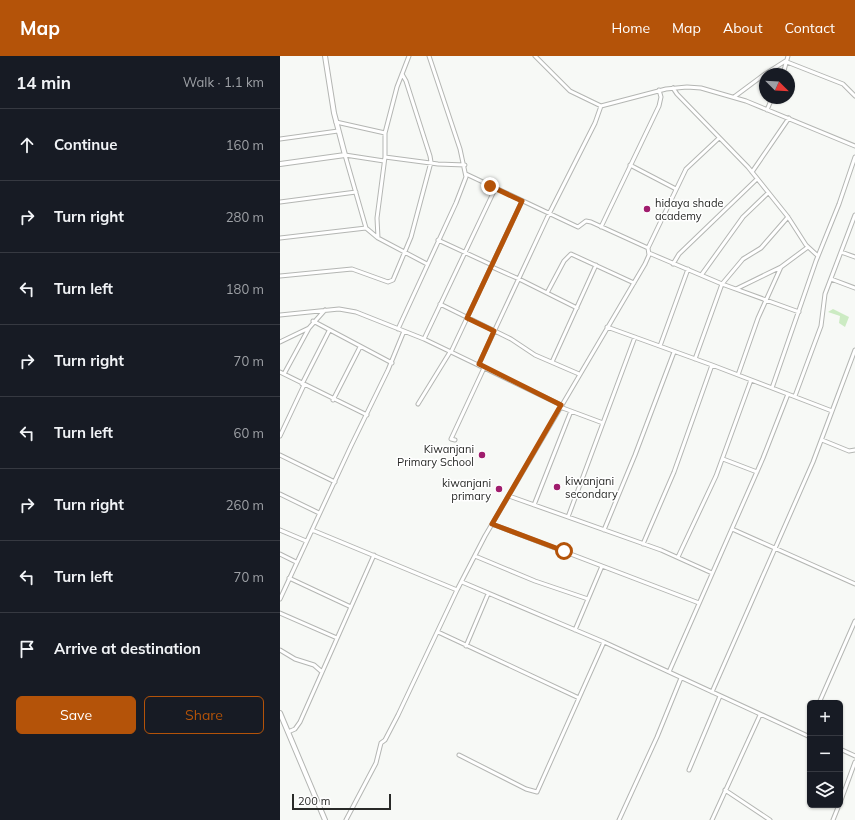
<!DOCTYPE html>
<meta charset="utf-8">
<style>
:root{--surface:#171b24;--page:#242831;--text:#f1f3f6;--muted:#9ea1a6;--line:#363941;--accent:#b45309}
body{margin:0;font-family:Mulish,sans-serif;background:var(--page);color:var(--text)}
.controls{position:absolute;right:12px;bottom:12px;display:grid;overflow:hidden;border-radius:6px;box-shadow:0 1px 3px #0004}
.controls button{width:36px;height:36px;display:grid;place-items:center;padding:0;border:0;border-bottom:1px solid var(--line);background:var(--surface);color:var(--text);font:20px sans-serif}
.compass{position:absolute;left:479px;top:12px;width:36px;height:36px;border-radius:50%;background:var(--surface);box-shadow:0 1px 3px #0004;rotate:114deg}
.scale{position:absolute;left:12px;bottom:10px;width:99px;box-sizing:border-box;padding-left:4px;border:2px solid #292a28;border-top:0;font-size:11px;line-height:14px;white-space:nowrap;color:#292a28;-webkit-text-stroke:3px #fff;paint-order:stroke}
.stop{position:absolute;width:12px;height:12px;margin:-9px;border:3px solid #b45309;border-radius:50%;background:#fff}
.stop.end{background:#b45309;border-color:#fff;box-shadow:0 1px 4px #0008}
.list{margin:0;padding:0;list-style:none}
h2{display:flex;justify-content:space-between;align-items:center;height:52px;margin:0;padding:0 16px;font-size:17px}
h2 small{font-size:13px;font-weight:400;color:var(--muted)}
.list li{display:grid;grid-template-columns:26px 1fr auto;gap:12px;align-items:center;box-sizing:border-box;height:72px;padding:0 16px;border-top:1px solid var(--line)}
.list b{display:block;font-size:15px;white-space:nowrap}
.list em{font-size:13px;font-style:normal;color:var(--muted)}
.actions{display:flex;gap:8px;padding:12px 16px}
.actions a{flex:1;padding:9px 0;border:1px solid var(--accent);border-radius:6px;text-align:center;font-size:14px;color:var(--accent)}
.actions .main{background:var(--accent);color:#fff}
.icon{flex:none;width:22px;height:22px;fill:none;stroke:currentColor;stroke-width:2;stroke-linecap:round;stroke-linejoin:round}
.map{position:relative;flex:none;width:575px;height:764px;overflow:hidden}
header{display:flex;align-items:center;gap:24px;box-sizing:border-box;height:56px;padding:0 20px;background:var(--accent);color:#fff}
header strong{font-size:19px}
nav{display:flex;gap:22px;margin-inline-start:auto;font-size:14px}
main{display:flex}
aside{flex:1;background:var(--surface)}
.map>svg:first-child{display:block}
</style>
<header>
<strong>Map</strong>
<nav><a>Home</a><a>Map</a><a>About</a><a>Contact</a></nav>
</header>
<main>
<aside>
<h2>14 min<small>Walk · 1.1 km</small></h2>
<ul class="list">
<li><svg class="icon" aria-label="ahead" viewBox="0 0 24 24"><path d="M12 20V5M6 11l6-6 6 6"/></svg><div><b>Continue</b></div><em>160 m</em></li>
<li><svg class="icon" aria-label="right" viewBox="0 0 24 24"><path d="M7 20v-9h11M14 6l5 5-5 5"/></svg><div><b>Turn right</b></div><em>280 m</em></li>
<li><svg class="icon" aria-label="left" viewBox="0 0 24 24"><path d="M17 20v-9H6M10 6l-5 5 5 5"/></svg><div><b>Turn left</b></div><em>180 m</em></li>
<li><svg class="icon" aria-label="right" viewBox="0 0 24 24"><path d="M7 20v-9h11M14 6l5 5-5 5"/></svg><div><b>Turn right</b></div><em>70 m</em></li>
<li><svg class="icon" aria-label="left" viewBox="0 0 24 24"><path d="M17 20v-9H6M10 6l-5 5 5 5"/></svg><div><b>Turn left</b></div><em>60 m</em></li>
<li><svg class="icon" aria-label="right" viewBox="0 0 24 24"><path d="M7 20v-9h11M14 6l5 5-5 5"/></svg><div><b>Turn right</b></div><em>260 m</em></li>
<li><svg class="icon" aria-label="left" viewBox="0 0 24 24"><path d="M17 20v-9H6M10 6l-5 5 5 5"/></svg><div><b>Turn left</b></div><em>70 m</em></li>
<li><svg class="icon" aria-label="arrive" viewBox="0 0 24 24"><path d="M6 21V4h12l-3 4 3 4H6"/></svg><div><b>Arrive at destination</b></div></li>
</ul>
<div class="actions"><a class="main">Save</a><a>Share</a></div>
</aside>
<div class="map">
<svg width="575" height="764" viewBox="0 0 575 764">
<defs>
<pattern id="forest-firs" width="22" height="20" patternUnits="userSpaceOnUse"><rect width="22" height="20" fill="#ccebc3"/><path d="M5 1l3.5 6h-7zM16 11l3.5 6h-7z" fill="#afcaa8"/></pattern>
</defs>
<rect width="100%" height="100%" fill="#f7f9f6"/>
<!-- forest -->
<path fill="url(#forest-firs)" d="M 553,253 L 569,261 L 565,271 L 559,267 L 560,260 L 548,256 Z"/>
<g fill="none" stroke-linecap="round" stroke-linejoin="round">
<!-- minor casing -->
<g stroke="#b4b6b3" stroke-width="5">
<path id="minor" d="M 255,0 L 290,35 L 321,50 L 386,33 L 407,31 L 421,32 L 466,45 L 575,90
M 507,6 L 563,28 L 575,40
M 485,18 L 507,4
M 503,18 L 508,0
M 393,32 L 397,38 L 468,111 L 508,161 L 526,189 L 538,200
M 454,41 L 485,18
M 487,54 L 492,42
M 56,66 L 105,77
M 0,83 L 58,75
M 105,101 L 158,108 L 185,109
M 104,105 L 65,99 L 86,172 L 98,182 L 147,208
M 350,109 L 396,133
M 472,116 L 509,62
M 186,118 L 298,171 L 306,165 L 311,166 L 368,192
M 0,146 L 76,136
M 321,171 L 379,50 L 381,41 L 379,34
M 0,182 L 86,172
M 98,182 L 97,162 L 105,101 L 105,77 L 117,31 L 129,0
M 158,184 L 212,209
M 561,196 L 575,201
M 369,197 L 442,228 L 519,256
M 393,208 L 399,198 L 477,123
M 212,211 L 239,223 L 297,252
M 422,218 L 463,161 L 488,137
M 0,220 L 72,213 L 108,226 L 113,224 L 131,181 L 151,106 L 150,100 L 126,25 L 122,18
M 551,223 L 575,232
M 456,233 L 501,211
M 267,237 L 284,205 L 291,198 L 354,227
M 160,248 L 231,283 L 255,299 L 299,318
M 0,259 L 59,253 L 76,256 L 144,283 L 281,349
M 33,265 L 112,307
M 327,271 L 432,309 L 552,355
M 118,273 L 176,147 L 186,121 L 180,93 L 149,0
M 144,283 L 215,133
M 0,286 L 29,272
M 380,290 L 408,213
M 171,296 L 242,145
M 415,303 L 442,228 L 463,203 L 481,192 L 508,161
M 272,306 L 316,209
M 199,308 L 267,162 L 315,67 L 321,50
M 0,316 L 87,359
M 4,318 L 29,272 L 45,254
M 458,319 L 478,262 L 501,211 L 528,191
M 22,328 L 49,275
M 492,332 L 536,205 L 559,148 L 575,101
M 515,340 L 541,270 L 545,238 L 575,159
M 53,344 L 80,291
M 138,348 L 170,296
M 280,351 L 323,367
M 0,380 L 24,329
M 175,384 L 171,383 L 204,312
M 542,384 L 569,395 L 575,394
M 0,399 L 55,426
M 443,403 L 477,416
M 0,438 L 39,457
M 229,440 L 381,494 L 432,517
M 254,449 L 291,355
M 288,461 L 355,281
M 212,468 L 419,547
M 452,473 L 575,528
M 0,474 L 26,485
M 32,474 L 177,534
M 324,474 L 355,399 L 394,296
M 363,488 L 394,416 L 432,309
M 0,498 L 16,506
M 195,500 L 255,525 L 308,543
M 398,501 L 436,420 L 471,324
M 9,522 L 71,551
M 182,526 L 324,586 L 530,681
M 0,543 L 71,390 L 108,314 L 124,275
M 0,557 L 57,582
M 295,574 L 322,510
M 158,576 L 299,642
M 186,590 L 208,538
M 0,594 L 15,603 L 34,609 L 42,616
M 389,616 L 483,402 L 508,338
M 432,636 L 533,406 L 575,294
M 539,647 L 575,565
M 8,676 L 15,673 L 20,666 L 94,499
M 560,693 L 575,700
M 179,699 L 246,733 L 257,736 L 324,586
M 409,714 L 440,640
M 445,734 L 490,764
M 560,747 L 575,706
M 66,764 L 96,707 L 101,687 L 105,684 L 118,659 L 177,534 L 205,480 L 365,208 L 369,199 L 368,192 L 406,113 L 438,83
M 339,764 L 377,681 L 401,622
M 432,764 L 480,659
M 553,764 L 559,749"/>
</g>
<!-- tertiary casing -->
<g stroke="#b4b6b3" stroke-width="6">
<path id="tertiary" d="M 0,108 L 65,99 L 54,57 L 45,0
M 0,657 L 45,764"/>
</g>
<!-- minor -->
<use href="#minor" stroke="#fff" stroke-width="3"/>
<!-- tertiary -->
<use href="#tertiary" stroke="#fff" stroke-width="4"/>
</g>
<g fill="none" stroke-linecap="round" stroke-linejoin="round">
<!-- route -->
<path stroke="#b45309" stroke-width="5" d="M 210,130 L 242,145 L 187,262 L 214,275 L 199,308 L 281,349 L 212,468 L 284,495"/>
</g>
<!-- markers -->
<g fill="#a01d6d" stroke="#fff" stroke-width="1.5">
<circle cx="367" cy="153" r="4"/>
<circle cx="202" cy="399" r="4"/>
<circle cx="277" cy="431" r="4"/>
<circle cx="219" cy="433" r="4"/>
</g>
<g text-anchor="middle" stroke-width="3" stroke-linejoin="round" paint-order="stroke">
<!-- poi labels -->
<g font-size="11" fill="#292a28" stroke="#fff" text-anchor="start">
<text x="375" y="151">hidaya shade<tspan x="375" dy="13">academy</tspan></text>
<text x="194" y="397" text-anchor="end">Kiwanjani<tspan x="194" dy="13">Primary School</tspan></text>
<text x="285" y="429">kiwanjani<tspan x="285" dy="13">secondary</tspan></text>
<text x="211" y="431" text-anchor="end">kiwanjani<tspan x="211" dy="13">primary</tspan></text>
</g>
</g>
</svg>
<div class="controls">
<button>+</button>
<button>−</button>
<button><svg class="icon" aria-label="layers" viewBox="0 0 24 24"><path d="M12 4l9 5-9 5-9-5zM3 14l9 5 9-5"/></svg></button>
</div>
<svg class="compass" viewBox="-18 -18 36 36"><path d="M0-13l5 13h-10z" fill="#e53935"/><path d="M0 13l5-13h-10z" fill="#9ea1a6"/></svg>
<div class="scale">200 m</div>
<div class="stop" style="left:284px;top:495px"></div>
<div class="stop end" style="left:210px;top:130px"></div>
</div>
</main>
